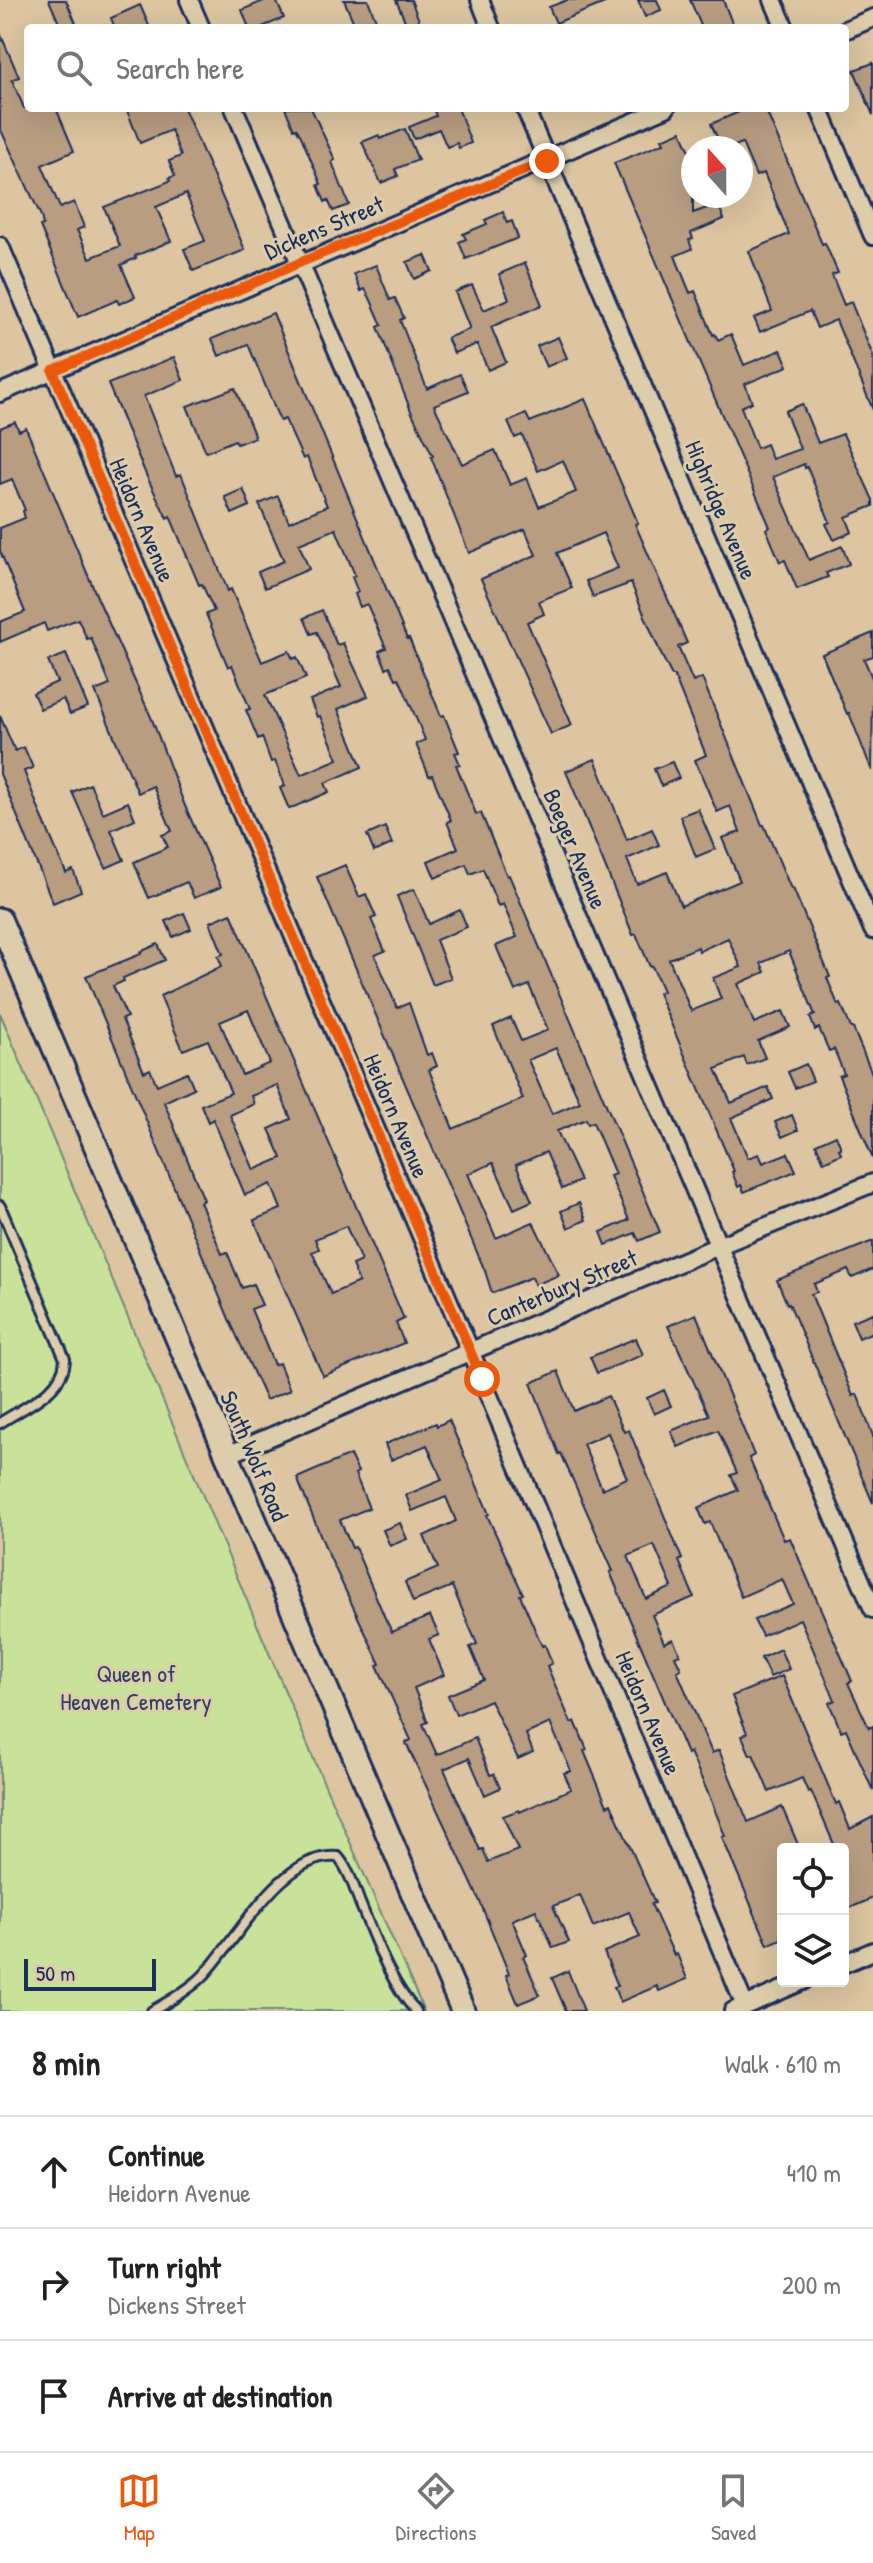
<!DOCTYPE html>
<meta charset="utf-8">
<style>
:root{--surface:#fff;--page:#f2f2f2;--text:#222;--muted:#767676;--line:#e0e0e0;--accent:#ea580c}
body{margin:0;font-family:"Patrick Hand",sans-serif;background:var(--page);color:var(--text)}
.controls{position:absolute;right:24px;bottom:24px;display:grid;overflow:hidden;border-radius:8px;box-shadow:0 8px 32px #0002}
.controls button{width:72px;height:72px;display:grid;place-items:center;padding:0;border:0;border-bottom:2px solid var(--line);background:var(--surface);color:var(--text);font:40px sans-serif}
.compass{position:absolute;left:681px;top:136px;width:72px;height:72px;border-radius:50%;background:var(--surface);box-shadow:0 8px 32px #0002;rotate:339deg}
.scale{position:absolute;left:24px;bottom:20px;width:132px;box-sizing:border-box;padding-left:8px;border:4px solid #1b2f5e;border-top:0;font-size:22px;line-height:28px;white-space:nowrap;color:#1b2f5e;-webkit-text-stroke:6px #decdaa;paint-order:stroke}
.stop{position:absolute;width:24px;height:24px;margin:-18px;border:6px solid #ea580c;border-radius:50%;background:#fff}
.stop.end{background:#ea580c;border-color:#fff;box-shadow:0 2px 8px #0008}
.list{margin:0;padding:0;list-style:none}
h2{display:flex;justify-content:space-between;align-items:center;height:104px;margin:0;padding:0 32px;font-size:34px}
h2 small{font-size:26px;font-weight:400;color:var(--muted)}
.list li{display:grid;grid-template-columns:52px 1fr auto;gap:24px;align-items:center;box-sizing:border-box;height:112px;padding:0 32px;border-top:2px solid var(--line)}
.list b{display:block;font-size:30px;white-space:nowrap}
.list p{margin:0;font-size:26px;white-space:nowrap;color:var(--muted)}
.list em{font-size:26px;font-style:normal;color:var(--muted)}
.icon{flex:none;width:44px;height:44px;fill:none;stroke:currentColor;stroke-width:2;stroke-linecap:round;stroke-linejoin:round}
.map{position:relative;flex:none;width:873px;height:2011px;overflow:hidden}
.search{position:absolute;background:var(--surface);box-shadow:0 8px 32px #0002;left:24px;right:24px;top:24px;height:88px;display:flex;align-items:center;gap:20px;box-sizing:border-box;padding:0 28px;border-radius:8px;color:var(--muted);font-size:30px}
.sheet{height:440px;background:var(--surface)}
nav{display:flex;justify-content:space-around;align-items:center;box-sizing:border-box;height:112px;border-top:2px solid var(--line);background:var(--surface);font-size:22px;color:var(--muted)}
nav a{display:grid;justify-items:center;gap:4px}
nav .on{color:var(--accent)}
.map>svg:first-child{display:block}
</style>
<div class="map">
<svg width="873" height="2011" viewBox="0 0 873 2011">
<rect width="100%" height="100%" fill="#dcc5a0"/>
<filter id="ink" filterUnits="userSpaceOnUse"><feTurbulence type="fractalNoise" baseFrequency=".0125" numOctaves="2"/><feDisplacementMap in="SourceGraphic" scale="16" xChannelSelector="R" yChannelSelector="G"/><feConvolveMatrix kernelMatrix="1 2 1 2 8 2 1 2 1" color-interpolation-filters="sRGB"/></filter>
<g filter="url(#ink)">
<!-- green -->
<path fill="#c9e299" stroke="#72887c" stroke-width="2" d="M 0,1013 L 314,1760 L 424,2011 L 0,2011 Z"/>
<!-- building -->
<path fill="#b89d81" stroke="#1b2f5e" stroke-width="2" fill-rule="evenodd" d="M 49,0 L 66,0 L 78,28 L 61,28 Z
M 266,0 L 276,0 L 284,18 L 260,28 L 249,28 L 242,10 Z
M 344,0 L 368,0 L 379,28 L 356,28 Z
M 396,0 L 411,0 L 422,28 L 408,28 Z
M 567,0 L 612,0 L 556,23 L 549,7 Z
M 638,0 L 657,0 L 661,10 L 645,17 Z
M 690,0 L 723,0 L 734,28 L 702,28 Z
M 140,5 L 150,28 L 115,28 L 111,18 Z
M 0,33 L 19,77 L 12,80 L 24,108 L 56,108 L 74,151 L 42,165 L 60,208 L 74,202 L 84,227 L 77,230 L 90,258 L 120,246 L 104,207 L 170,181 L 169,178 L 175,176 L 169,161 L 181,156 L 171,130 L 140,143 L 126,108 L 184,108 L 245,250 L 193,271 L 184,249 L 205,241 L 186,194 L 156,207 L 171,241 L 135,256 L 136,258 L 121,265 L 135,297 L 119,304 L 117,300 L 78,317 L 40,226 L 43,225 L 41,216 L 0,128 Z
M 873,63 L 873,115 L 854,70 Z
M 285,108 L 311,108 L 335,160 L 332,162 L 349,205 L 333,211 L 328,200 L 325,202 L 318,185 L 321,184 L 301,136 L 296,128 L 294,129 Z
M 433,108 L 458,108 L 471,143 L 459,148 L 457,143 L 447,147 L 439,129 L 414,139 L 409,127 L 436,116 Z
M 748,108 L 765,108 L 822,244 L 825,243 L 838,273 L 832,275 L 844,305 L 851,302 L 873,356 L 873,410 L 836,320 L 817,328 L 810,311 L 760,332 L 754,318 L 772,311 L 749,251 L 789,234 L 764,173 L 756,176 L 742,143 L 730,148 L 722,148 L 711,124 Z
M 405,129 L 418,160 L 395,169 L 398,176 L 381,183 L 362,142 L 379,135 L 380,139 Z
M 681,131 L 693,158 L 693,213 L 718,204 L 724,219 L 691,233 L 693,239 L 689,240 L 692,249 L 675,256 L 690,293 L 695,291 L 713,335 L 715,334 L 718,340 L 731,334 L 744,365 L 781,350 L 788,366 L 745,384 L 752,402 L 741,407 L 757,448 L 766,444 L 772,459 L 800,449 L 785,411 L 802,404 L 818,443 L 843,434 L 873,500 L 873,506 L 846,517 L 852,532 L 834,540 L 826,524 L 830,522 L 807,467 L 805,468 L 804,464 L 773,477 L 809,560 L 842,546 L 849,564 L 826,573 L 828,577 L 797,589 L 785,560 L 780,562 L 766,529 L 770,527 L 614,163 L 664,143 L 662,139 Z
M 503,212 L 507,223 L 512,221 L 518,238 L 466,259 L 459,242 L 466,239 L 463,234 L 487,224 L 485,220 Z
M 425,255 L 432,271 L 414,279 L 407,262 Z
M 525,263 L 542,305 L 491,327 L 506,362 L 488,370 L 477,344 L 454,353 L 447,338 L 470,329 L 455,292 L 472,285 L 484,310 L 509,299 L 499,274 Z
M 376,265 L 390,300 L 395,298 L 404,318 L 400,320 L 427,389 L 460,374 L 468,391 L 434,405 L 462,464 L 495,450 L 510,485 L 527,478 L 539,507 L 576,492 L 563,460 L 538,471 L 522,435 L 515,438 L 508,422 L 526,414 L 530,422 L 585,399 L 638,523 L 635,524 L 687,643 L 678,647 L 693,682 L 702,678 L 762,825 L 764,825 L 791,889 L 793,888 L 830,977 L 827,978 L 838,1005 L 841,1004 L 851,1028 L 853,1028 L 873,1076 L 873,1159 L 839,1076 L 844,1074 L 834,1049 L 829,1051 L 819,1028 L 815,1030 L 810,1017 L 815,1015 L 789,951 L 761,963 L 765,972 L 738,984 L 754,1023 L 783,1011 L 790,1027 L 758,1041 L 765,1058 L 747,1065 L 744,1057 L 716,1069 L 731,1103 L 768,1087 L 773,1099 L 731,1118 L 748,1158 L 759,1154 L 763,1163 L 788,1153 L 796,1171 L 744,1192 L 741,1185 L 738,1187 L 732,1172 L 734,1171 L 658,993 L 663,991 L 652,966 L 650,967 L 636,934 L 633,935 L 566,771 L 595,759 L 627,840 L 652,829 L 659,845 L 627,859 L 637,884 L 667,872 L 681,906 L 740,881 L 722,838 L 740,832 L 730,806 L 717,812 L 695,760 L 706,755 L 674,676 L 672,676 L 661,654 L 631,583 L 593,597 L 586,581 L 618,568 L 603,533 L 557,553 L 572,588 L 539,601 L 544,614 L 527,622 L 572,725 L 551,734 L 481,579 L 536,555 L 525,529 L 469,553 L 431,457 L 433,456 L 411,411 L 378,327 L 382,325 L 370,298 L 365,289 L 361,291 L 354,274 ZM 728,938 L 741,967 L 713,978 L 721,999 L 691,1011 L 669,959 L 698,947 L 699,951 Z
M 273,313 L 407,639 L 409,638 L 441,716 L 444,715 L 459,752 L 455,753 L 460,764 L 456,765 L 476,814 L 481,813 L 507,876 L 509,875 L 660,1232 L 639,1241 L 635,1233 L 606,1245 L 601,1232 L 629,1220 L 610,1176 L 615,1174 L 593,1122 L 588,1124 L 586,1119 L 557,1131 L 580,1181 L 562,1189 L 546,1152 L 516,1165 L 532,1201 L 514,1209 L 493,1163 L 468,1174 L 496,1238 L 533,1222 L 559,1275 L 535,1285 L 532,1277 L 492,1293 L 485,1271 L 317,877 L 345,865 L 359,897 L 366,894 L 376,917 L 371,919 L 385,951 L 375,955 L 397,1008 L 409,1003 L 427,1055 L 432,1053 L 437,1066 L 429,1070 L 453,1129 L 523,1099 L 493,1026 L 511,1018 L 521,1041 L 548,1030 L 529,985 L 515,991 L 496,946 L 517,937 L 503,904 L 498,906 L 483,869 L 470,874 L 466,864 L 435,878 L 428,861 L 458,848 L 447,822 L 451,820 L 432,775 L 429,776 L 416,744 L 425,740 L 419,725 L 399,678 L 396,679 L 390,666 L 386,668 L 379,651 L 386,648 L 367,604 L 360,607 L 355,594 L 358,592 L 352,577 L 355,575 L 336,529 L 299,544 L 309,569 L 265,588 L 258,572 L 284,561 L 259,504 L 278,496 L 289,522 L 327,506 L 307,457 L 303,459 L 285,419 L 280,421 L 248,344 L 219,356 L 212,339 ZM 556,1048 L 580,1102 L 552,1114 L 528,1060 Z
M 558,337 L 567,358 L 546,367 L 537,346 Z
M 174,357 L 183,380 L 144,396 L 176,476 L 181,474 L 228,591 L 231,589 L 262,662 L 289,651 L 293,659 L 297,657 L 306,678 L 265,695 L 301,775 L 338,759 L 320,716 L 317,717 L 310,700 L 341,687 L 317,632 L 311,634 L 304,618 L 322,610 L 337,645 L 343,643 L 368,696 L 338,709 L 362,767 L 325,783 L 329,792 L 289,809 L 280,788 L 285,786 L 275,761 L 271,762 L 262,737 L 258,739 L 246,710 L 250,709 L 232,665 L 228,667 L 206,614 L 214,611 L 202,584 L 199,585 L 170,516 L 167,518 L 147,477 L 108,384 Z
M 235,388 L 255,437 L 237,444 L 235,440 L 206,452 L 187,406 Z
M 15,422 L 19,431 L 26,428 L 98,599 L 151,717 L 185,806 L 221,887 L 194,898 L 187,882 L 149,898 L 142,882 L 134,862 L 168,847 L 162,835 L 172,831 L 153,786 L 138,793 L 95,691 L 110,685 L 91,638 L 87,639 L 78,619 L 47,631 L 44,623 L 0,642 L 0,622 L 25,612 L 0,551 L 0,528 L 25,518 L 23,511 L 25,510 L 12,479 L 0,484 L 0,428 Z
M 243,489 L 250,506 L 232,514 L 225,497 Z
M 873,633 L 873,656 L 864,659 L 873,680 L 872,771 L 849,713 L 847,714 L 822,654 Z
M 66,654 L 88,707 L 70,714 L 63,699 L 40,709 L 33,693 L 57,682 L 48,661 Z
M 0,716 L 15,751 L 24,747 L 33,768 L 24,771 L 40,812 L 66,873 L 73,870 L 81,891 L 53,903 L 0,774 Z
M 672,762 L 679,778 L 661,786 L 654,769 Z
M 90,784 L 103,813 L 128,802 L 135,819 L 111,830 L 124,860 L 106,868 L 72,792 Z
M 698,809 L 715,849 L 696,857 L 680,816 Z
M 385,827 L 392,844 L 374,852 L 367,835 Z
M 414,889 L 429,924 L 460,910 L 467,927 L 436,940 L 451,978 L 433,985 L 397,896 Z
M 184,913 L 191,929 L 173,937 L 166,921 Z
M 231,913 L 404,1319 L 396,1323 L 404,1343 L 323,1376 L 254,1220 L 281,1209 L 271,1184 L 245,1195 L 213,1119 L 208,1122 L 201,1105 L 231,1093 L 208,1040 L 183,1050 L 160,996 L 222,966 L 218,956 L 223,954 L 210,922 ZM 248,1010 L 270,1063 L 242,1075 L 220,1022 ZM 277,1085 L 291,1119 L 269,1129 L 282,1158 L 254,1170 L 230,1115 L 254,1104 L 251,1096 ZM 346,1226 L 361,1261 L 352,1265 L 359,1282 L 331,1294 L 312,1252 L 319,1249 L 315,1239 Z
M 158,944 L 165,960 L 123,978 L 124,981 L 113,986 L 127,1017 L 122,1019 L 144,1072 L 150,1069 L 157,1085 L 187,1072 L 194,1088 L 164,1102 L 204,1200 L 200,1202 L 222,1254 L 227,1252 L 242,1288 L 253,1284 L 262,1305 L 251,1309 L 274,1365 L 279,1363 L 290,1390 L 266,1400 L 229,1319 L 86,976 L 141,954 L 140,952 Z
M 806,1064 L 813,1081 L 795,1088 L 788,1072 Z
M 792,1115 L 798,1130 L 782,1137 L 775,1122 Z
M 836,1135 L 841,1148 L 839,1149 L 841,1154 L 824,1162 L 816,1144 Z
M 579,1203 L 586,1220 L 568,1228 L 561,1211 Z
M 873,1241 L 873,1269 L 852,1278 L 848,1270 L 814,1284 L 817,1292 L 811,1294 L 853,1396 L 857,1394 L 873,1436 L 873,1503 L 789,1303 L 787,1304 L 777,1280 Z
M 873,1313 L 873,1332 L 859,1338 L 852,1321 Z
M 696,1314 L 754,1455 L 749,1458 L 784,1540 L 790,1538 L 852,1681 L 848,1683 L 869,1728 L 873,1726 L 873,1791 L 846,1729 L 841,1731 L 829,1703 L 835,1700 L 800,1619 L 762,1636 L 754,1620 L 793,1604 L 782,1579 L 741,1597 L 710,1522 L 705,1524 L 698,1508 L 738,1490 L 731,1475 L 737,1473 L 718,1430 L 678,1447 L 671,1431 L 709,1415 L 668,1326 Z
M 636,1338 L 643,1355 L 597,1373 L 590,1357 Z
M 558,1371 L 574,1411 L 608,1396 L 624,1432 L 629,1430 L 682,1559 L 679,1561 L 694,1597 L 652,1615 L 664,1643 L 673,1639 L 680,1654 L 675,1656 L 681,1669 L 677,1671 L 712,1753 L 719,1750 L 748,1822 L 782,1807 L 800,1849 L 783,1849 L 783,1938 L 768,1945 L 722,1837 L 725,1836 L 710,1798 L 690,1752 L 687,1754 L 638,1639 L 610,1572 L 613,1571 L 561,1453 L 559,1454 L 531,1383 ZM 608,1433 L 627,1478 L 602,1489 L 583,1444 ZM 654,1545 L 672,1587 L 646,1599 L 628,1556 Z
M 664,1390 L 671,1406 L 654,1414 L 647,1398 Z
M 449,1420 L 489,1514 L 487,1515 L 523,1594 L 520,1595 L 542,1646 L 545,1645 L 552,1663 L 547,1666 L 571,1723 L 575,1721 L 587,1750 L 584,1751 L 607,1806 L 611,1804 L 655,1903 L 651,1904 L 674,1955 L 677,1954 L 687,1979 L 659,1991 L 657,1986 L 620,2002 L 614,1987 L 618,1986 L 604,1952 L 640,1937 L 629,1912 L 593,1927 L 580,1895 L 553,1906 L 569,1942 L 553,1948 L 536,1910 L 512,1920 L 527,1955 L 523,1957 L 540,1995 L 518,2004 L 506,1975 L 509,1974 L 478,1897 L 406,1743 L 411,1740 L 377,1665 L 380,1664 L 326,1549 L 297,1478 L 350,1455 L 358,1472 L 355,1474 L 369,1508 L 340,1520 L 352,1548 L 355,1547 L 385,1618 L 392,1632 L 430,1616 L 439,1635 L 429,1639 L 444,1675 L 414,1688 L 428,1722 L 423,1724 L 437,1755 L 475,1738 L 490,1775 L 494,1774 L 500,1788 L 485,1795 L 469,1758 L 444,1769 L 480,1850 L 483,1849 L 488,1862 L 518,1850 L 503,1816 L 519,1810 L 520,1812 L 571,1789 L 564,1773 L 571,1771 L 550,1723 L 526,1734 L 533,1752 L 518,1759 L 490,1700 L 456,1715 L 448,1695 L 484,1680 L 470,1647 L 477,1644 L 452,1586 L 413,1602 L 405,1582 L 438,1568 L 424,1536 L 456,1521 L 446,1497 L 412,1511 L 406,1495 L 442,1480 L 427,1445 L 391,1460 L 385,1444 L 436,1423 L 437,1426 Z
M 400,1523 L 407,1539 L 390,1546 L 383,1530 Z
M 780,1649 L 789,1669 L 770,1677 L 761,1658 Z
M 782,1676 L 836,1804 L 839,1802 L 850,1829 L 873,1817 L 873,1898 L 843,1911 L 843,1849 L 836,1849 L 811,1791 L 808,1792 L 802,1778 L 769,1792 L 753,1754 L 750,1755 L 742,1736 L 747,1733 L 732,1696 Z
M 568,1971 L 584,2011 L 566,2011 L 552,1978 Z"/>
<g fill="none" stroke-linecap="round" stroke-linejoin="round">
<!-- service casing -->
<g stroke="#1b2f5e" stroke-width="14">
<path id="service" d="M 0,1206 L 65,1359 C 64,1391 24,1407 0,1423
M 152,2011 C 170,2001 189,1990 203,1976 C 236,1942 283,1850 338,1857 C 349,1870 354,1887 360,1903 C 375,1939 390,1983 416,2011"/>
</g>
<!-- minor casing -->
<g stroke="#1b2f5e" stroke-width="22">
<path id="minor" d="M 189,0 L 201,28
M 480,0 L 491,28
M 773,0 L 785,28
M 845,30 L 873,18
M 234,108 L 873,1609
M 525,108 L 873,930
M 819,108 L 873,236
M 0,246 L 471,1353 L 745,2006
M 0,393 L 666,108
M 225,1456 L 718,1246 L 873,1183
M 843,1964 L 873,1951
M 733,2011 L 803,1981"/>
</g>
<!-- secondary casing -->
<g stroke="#1b2f5e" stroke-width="28">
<path id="secondary" d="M 0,920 L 463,2011"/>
</g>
<!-- service -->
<use href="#service" stroke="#decdaa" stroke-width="8"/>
<!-- minor -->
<use href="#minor" stroke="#decdaa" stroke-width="16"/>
<!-- secondary -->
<use href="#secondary" stroke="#decdaa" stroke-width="22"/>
</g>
</g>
<g fill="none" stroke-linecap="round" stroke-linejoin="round" filter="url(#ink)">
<!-- route -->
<path stroke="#ea580c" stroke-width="10" d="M 482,1379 L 53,371 L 299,263 L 547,161"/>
</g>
<g text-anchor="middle" stroke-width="6" stroke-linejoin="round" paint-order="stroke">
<!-- street labels -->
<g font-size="24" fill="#1b2f5e" stroke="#decdaa">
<text transform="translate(324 228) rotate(-23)" y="8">Dickens Street</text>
<text transform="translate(721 510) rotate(67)" y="8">Highridge Avenue</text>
<text transform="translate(142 520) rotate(67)" y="8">Heidorn Avenue</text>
<text transform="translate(575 849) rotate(67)" y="8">Boeger Avenue</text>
<text transform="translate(396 1116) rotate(67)" y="8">Heidorn Avenue</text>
<text transform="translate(562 1288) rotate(-23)" y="8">Canterbury Street</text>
<text transform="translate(254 1456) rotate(67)" y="8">South Wolf Road</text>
<text transform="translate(648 1713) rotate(67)" y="8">Heidorn Avenue</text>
</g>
<!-- park labels -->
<g font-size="24" fill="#2c4164" stroke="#decdaa">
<text x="136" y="1682">Queen of<tspan x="136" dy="28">Heaven Cemetery</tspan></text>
</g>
</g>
</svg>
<div class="controls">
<button><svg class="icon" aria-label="locate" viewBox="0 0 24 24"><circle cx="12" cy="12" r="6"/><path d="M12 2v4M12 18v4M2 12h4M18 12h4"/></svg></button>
<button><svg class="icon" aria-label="layers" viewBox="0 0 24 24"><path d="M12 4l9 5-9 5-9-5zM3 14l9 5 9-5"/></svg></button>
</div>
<svg class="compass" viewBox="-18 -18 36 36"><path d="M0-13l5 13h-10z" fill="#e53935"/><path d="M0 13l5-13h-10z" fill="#767676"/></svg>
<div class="scale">50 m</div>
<div class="stop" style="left:482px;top:1379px"></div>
<div class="stop end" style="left:547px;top:161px"></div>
<div class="search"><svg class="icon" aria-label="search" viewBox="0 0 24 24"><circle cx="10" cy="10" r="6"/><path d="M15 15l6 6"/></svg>Search here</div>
</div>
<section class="sheet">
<h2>8 min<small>Walk · 610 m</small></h2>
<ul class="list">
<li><svg class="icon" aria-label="ahead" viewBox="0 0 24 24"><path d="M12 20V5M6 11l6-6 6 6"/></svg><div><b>Continue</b><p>Heidorn Avenue</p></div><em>410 m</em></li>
<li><svg class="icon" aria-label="right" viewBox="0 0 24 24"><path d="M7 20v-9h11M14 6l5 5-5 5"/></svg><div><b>Turn right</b><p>Dickens Street</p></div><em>200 m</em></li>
<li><svg class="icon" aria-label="arrive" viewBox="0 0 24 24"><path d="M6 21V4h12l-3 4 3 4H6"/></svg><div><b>Arrive at destination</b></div></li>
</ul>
</section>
<nav>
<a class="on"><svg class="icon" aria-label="map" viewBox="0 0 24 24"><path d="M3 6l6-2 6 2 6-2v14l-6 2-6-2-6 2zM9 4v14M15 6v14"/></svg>Map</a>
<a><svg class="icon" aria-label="directions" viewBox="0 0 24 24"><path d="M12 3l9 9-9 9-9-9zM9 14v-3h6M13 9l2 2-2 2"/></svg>Directions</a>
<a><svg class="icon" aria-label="saved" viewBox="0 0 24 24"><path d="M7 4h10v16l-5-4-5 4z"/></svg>Saved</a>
</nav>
